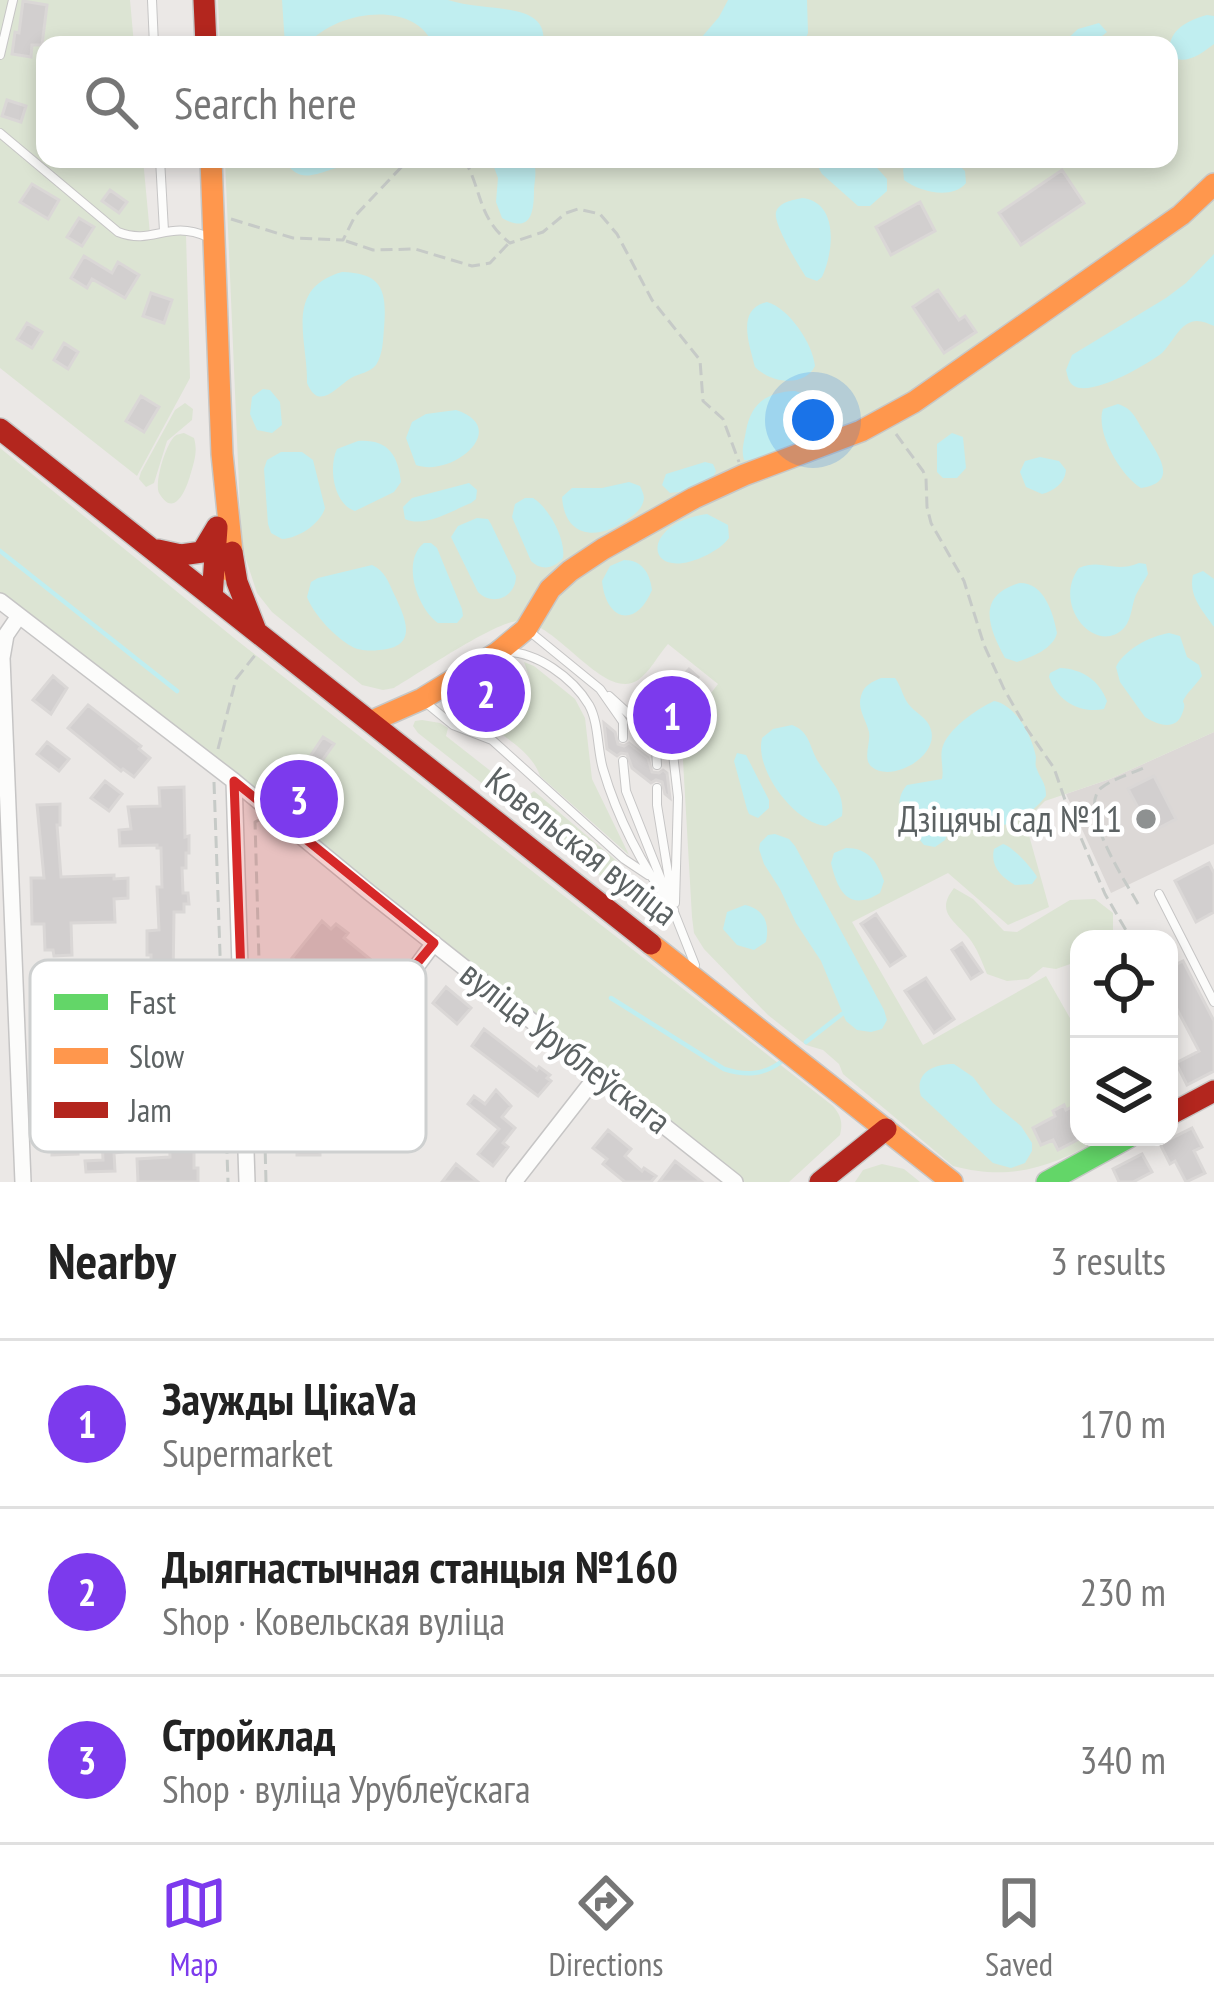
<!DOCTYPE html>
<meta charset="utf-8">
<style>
:root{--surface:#fff;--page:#f2f2f2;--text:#222;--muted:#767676;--line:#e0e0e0;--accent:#7c3aed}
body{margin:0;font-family:"PT Sans Narrow",sans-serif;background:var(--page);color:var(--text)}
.controls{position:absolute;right:36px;bottom:36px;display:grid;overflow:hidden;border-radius:24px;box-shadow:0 6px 18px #0003}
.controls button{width:108px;height:108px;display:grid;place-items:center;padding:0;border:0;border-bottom:3px solid var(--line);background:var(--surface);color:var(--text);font:60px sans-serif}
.you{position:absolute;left:813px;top:420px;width:42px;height:42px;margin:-30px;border:9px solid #fff;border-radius:50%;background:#1a73e8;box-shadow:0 0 0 18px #1a73e833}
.badge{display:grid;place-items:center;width:78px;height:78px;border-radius:50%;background:var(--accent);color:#fff;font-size:39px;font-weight:700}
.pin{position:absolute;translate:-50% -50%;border:6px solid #fff;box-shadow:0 3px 12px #0006}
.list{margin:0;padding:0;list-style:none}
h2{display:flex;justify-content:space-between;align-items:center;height:156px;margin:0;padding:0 48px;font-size:51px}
h2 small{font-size:39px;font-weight:400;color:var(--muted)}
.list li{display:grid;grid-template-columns:78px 1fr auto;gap:36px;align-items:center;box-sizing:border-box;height:168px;padding:0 48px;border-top:3px solid var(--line)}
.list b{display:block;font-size:45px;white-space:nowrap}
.list p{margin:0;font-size:39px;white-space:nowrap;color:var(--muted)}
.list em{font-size:39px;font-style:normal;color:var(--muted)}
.icon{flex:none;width:66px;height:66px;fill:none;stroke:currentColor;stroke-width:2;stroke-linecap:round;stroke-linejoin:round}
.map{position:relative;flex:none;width:1214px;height:1182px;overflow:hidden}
.search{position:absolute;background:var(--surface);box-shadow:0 6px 18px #0003;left:36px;right:36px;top:36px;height:132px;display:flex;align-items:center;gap:30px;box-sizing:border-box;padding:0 42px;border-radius:24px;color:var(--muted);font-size:45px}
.sheet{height:660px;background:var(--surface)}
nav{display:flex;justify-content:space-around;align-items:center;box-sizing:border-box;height:168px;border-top:3px solid var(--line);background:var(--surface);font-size:33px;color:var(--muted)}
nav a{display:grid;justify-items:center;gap:6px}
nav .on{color:var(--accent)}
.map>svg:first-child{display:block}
</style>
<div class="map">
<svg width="1214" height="1182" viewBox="0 0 1214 1182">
<rect width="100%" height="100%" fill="#ebe8e6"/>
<!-- education -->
<path fill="#dcd8d6" d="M 1214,732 L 1214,844 L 1111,893 L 1066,794 L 1110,779 Z"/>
<!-- green -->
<path fill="#dce4d3" d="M 0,0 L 130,0 L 134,45 L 45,45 L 45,159 L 143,159 L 150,234 L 186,235 L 190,378 L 137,476 L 0,368 Z
M 218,0 L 1214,0 L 1214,732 L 1110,779 L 1045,801 L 1025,821 L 1049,907 L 1008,925 L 948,873 L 852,922 L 923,1045 L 1046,976 L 1079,1034 L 1079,1137 L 1105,1137 C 1052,1166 1014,1182 953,1166 L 843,1074 L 839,1064 L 823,1050 L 806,1045 L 768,1015 L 704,949 L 694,933 L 692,917 L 682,743 L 690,720 L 718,684 L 668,644 C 658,655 650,672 638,680 C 604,703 556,619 518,621 C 495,622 418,674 394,688 L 383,690 L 362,685 L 272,612 L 257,593 L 243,550 L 241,533 L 225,159 L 1169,159 L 1169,45 L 220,45 Z
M 185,403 L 193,409 L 192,420 L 167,441 L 154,483 L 146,487 L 139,479 L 141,472 L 175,410 Z
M 184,433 L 194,438 C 198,452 194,462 190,476 C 186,490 174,519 159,493 C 154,483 166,443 175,436 C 177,434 181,434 184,433 Z
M 0,448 L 239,642 L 833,1106 C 841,1116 843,1122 840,1135 L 789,1182 L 745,1182 L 736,1176 L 0,594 Z
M 524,662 L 534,666 L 575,699 L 585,718 L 592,779 L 629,855 L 540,776 C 532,751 503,738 484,719 L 523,694 L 530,679 Z
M 422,720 L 440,723 L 448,728 L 446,736 L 525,798 L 534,791 L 618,862 L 623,871 L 622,880 L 618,883 L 611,883 L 592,870 L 418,733 L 413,726 L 415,721 Z
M 954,888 L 973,899 L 1004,931 L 1017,932 L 1070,900 L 1095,899 L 1113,913 L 1113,934 L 1111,939 L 1079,939 L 1079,961 L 1056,969 L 1043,967 L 1028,979 L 1007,981 L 987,974 C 982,962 977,948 969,938 C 954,920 935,912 954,888 Z
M 882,1164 L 904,1169 L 920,1182 L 855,1182 L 863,1170 Z"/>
<!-- water -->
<path fill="#c0eef0" d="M 282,0 L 448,0 C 488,13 550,0 543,45 L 433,45 C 416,0 337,9 307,45 L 285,45 Z
M 728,0 L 807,0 L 808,33 L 803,45 L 695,45 L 719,17 Z
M 1207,15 L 1214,16 L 1214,44 C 1201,54 1185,66 1170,56 C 1166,32 1185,21 1207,15 Z
M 1099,23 L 1107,32 L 1091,45 L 1061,45 L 1078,29 Z
M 283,159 L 359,159 C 348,169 343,165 330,170 C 308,177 298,181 283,159 Z
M 491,159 L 533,159 C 537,170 535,178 534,189 C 534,213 531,234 502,218 L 496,202 L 498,178 Z
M 819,159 L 869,159 L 887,179 L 887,191 L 870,206 L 858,206 L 822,174 L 819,169 Z
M 914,159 C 933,159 952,156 965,171 L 966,183 C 952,200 920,192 904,180 L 903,169 Z
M 802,198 C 839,202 834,251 822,277 L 817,281 L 806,277 C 799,266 773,224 776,212 C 779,202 793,200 802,198 Z
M 1214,254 L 1214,326 C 1205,322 1196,318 1187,324 C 1177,330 1171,344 1162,353 C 1148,364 1092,397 1074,386 C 1068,382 1068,377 1066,370 L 1072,355 L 1166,298 L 1186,283 Z
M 342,272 C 383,273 387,291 384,328 C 383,340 383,354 376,365 C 369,373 360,373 351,378 C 336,387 319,412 307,383 C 308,339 283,289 342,272 Z
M 767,302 C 789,308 813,344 815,366 C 804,388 771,383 755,367 C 749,343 736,309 767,302 Z
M 263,389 L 270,390 L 280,402 L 282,425 L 272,433 L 257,430 L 250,414 L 252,397 Z
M 795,391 L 804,394 L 819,407 C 820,416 822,419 819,427 C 811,445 762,461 744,460 C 741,449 744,443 746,431 C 751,403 767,392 795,391 Z
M 1118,404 C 1134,409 1136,420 1145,433 C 1157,454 1181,482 1141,488 C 1121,476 1095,432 1103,409 Z
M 456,410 C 512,428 452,478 416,465 L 406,438 L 412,422 L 426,414 Z
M 952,433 L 963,437 L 966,468 L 957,478 L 943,478 L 937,472 L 937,444 Z
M 358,441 C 387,439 398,454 401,482 L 394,492 L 355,511 C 334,504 328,468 337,449 Z
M 281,452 L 302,452 L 313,460 L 325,508 C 320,524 299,538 282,539 L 271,533 L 268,524 L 264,469 L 267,460 Z
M 1040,457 L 1059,461 L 1066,470 C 1065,483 1054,491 1042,494 L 1026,487 L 1020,472 L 1025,461 Z
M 705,462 L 713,464 L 716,471 L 711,481 L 686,491 L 670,493 L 662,485 L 666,474 Z
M 629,482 L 640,486 C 643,493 646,497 642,505 C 640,510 633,516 628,519 C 600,540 565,540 562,497 L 572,488 L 602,488 Z
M 469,483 L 477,490 L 476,499 L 471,503 C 451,511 425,528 405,519 L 403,507 L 412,498 Z
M 533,498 C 549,508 566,539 563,558 C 554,569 541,571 531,561 L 512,517 L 515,504 L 525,498 Z
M 707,514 L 728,525 L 729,538 C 723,546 716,550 707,555 C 644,586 638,523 707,514 Z
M 477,518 L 488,519 L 491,524 L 516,576 C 516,597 493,607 478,592 L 451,537 L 458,526 Z
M 424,543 L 431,543 L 437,548 L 462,609 L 463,616 L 457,623 L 438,623 C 417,608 401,561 424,543 Z
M 624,560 C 642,560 650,573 652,590 C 636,629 606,621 602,581 L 610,566 Z
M 1139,563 L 1146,564 L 1148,574 C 1145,580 1141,585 1138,591 C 1131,602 1133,618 1124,628 C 1096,657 1051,605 1079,568 C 1103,558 1112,574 1139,563 Z
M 372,565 C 385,571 388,581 394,594 C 406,619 419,647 379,650 C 370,651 359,651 351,646 C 335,637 314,615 307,597 L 311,582 L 318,578 Z
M 1203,571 L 1214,579 L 1214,627 C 1203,611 1188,596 1193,575 Z
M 1020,583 C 1044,583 1053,612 1057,633 C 1053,649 1032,657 1017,662 L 1005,658 C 989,628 975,596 1020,583 Z
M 1169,633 L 1180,636 L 1187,657 L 1199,665 L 1202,676 C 1198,682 1193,687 1188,693 C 1177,708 1189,697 1182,714 C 1176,731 1157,725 1145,717 L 1120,682 L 1116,667 C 1124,650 1150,636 1169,633 Z
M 1060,668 C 1082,669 1099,680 1107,701 L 1104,709 C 1080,714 1057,701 1049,677 L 1050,673 Z
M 881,678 L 895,678 C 901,686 902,694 907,702 C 914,713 928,717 931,730 C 939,757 891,783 872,767 C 862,759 871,743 869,732 C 866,719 857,709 861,696 C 864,685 872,682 881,678 Z
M 994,701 C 1016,705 1032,736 1036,757 C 1036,760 1035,764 1036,767 C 1040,779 1046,782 1046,796 C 1025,823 988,838 958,817 L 953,819 L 945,840 L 935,847 L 924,845 C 910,826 888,807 907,785 L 942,779 C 944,769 940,759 942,749 C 947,729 977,709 994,701 Z
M 792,725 C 811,732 809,748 819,763 C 831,782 845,792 842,816 L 826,826 C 794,823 754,769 762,738 L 773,729 Z
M 737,753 L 746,755 L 769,800 L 769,808 L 758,818 L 749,814 L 747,809 L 734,761 Z
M 775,834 L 789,839 L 795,846 L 884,1010 L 887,1020 L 882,1029 L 871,1032 L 857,1030 L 846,1021 L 821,961 L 796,923 L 780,889 L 764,864 L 759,849 L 760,843 L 768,835 Z
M 1003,844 C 1012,846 1032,868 1037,877 L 1032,884 L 1015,885 C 1001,877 990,866 994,849 Z
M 846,848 C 868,848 877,861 884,881 L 880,893 C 849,912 838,892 831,863 L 834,853 Z
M 745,905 C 764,909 770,923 766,942 L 754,950 L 737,945 L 723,929 L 727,912 Z
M 954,1064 L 973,1077 L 993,1103 L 1021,1126 L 1032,1143 L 1032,1151 L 1025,1163 L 1011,1168 L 993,1163 L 921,1096 C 914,1073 933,1064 954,1064 Z"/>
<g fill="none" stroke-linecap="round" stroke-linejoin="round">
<!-- stream -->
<path stroke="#c0eef0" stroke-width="4.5" d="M 0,551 L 177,691
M 611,998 L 724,1069 C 746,1076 763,1075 781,1062
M 806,1042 L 842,1014"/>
</g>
<!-- building -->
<path fill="#d2cfcf" stroke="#dad7d6" stroke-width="3" d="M 23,1 L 47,5 L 42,45 L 32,45 L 31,57 L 12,54 L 15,32 L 19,33 Z
M 7,100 L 26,106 L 21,122 L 2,116 Z
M 1062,170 L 1084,203 L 1021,245 L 999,213 Z
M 32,184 L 59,200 L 48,219 L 20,202 Z
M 110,190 L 127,202 L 119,213 L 102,201 Z
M 920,202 L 935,231 L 891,255 L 876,227 Z
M 79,218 L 94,227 L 82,246 L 67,237 Z
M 84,256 L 112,273 L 118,262 L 139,275 L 125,298 L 92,279 L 87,288 L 71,278 Z
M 938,290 L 959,320 L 965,316 L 976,332 L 944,353 L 913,307 Z
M 151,293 L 172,300 L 164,323 L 143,316 Z
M 27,323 L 42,332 L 32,348 L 17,339 Z
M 64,343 L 78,352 L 68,369 L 54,360 Z
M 141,396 L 159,407 L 144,432 L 126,421 Z
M 689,669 L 698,677 L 679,698 L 687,704 L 670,723 L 650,721 L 649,704 L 665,686 L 670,690 Z
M 496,671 L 511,695 L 476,716 L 462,692 Z
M 53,676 L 67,688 L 51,714 L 33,700 Z
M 88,705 L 141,746 L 139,749 L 150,758 L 134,777 L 123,769 L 121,771 L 68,728 Z
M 604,723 L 615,732 L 618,744 L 624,746 L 629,743 L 648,758 L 652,772 L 659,773 L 663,770 L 667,773 L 670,798 L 665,794 L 662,782 L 656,780 L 651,783 L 632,768 L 627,754 L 621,753 L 617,756 L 607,749 Z
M 323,737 L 334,744 L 319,765 L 309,758 Z
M 47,742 L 69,759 L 59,771 L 37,754 Z
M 1154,776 L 1176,819 L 1151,832 L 1128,789 Z
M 105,781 L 122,794 L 109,811 L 91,798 Z
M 288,783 L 317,806 L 309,816 L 280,793 Z
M 184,787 L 185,837 L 189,836 L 189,853 L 186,853 L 186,868 L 182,868 L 183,893 L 188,893 L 189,904 L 184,904 L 184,912 L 174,912 L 173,980 L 184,979 L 184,988 L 190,987 L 193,1054 L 189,1054 L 190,1076 L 193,1076 L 196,1143 L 194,1143 L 194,1168 L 198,1168 L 198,1182 L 138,1182 L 137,1159 L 170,1157 L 168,1102 L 159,1103 L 158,1077 L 177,1077 L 177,1055 L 162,1055 L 160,963 L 151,963 L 151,955 L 147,955 L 147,931 L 159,930 L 157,887 L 162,887 L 161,848 L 157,848 L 157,845 L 120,846 L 119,830 L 131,829 L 128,807 L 160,806 L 159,788 Z
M 60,804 L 60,825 L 57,825 L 61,877 L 114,875 L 114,879 L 128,878 L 128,898 L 114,899 L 115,922 L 71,923 L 72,955 L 54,956 L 53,950 L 45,950 L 44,924 L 32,924 L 31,878 L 44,878 L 37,805 Z
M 1209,863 L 1214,873 L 1214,912 L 1196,922 L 1175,881 Z
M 876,914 L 905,956 L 890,966 L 861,924 Z
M 322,921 L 331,929 L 336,924 L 348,933 L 344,938 L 381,968 L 360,995 L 367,1001 L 351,1021 L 355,1024 L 348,1032 L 329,1016 L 343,999 L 292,958 Z
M 962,943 L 982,972 L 971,979 L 952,950 Z
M 1183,961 L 1214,1021 L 1214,1071 L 1187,1085 L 1176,1063 L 1199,1051 L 1169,994 L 1169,968 Z
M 926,978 L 954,1019 L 934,1033 L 905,991 Z
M 75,982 L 77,1061 L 74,1061 L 74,1100 L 78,1154 L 52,1155 L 52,1146 L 47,1146 L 46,1134 L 51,1133 L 51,1124 L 55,1124 L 54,1101 L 52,1097 L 48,1097 L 48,1086 L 52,1086 L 52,983 Z
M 446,987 L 471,1008 L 457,1024 L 433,1003 Z
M 484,1029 L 537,1070 L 539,1067 L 550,1075 L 547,1078 L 551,1081 L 538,1096 L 472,1046 Z
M 496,1090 L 511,1106 L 502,1117 L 515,1128 L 503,1143 L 508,1147 L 493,1166 L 478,1154 L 499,1129 L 468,1104 L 474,1096 L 485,1104 Z
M 1079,1103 L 1079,1139 L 1058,1150 L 1053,1140 L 1041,1145 L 1033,1128 L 1055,1116 L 1053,1111 L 1064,1105 L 1066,1110 Z
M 122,1111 L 123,1152 L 114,1153 L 115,1171 L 86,1172 L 85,1161 L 103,1160 L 101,1112 Z
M 1192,1128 L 1202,1147 L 1194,1151 L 1205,1173 L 1186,1182 L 1175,1161 L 1170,1164 L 1160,1144 Z
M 608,1130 L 631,1149 L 625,1156 L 642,1171 L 644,1168 L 656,1176 L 651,1182 L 625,1182 L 603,1164 L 607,1159 L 593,1148 Z
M 320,1134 L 320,1155 L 297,1155 L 297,1135 Z
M 1142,1154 L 1152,1172 L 1133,1182 L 1119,1182 L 1113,1169 Z
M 675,1161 L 702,1182 L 659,1182 Z
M 456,1164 L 478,1182 L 442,1182 Z"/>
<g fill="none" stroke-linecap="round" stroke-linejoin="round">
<!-- lane casing -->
<g stroke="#c6c5c5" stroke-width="10">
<path id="lane" d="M 152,0 L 154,45
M 0,55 L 13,0
M 0,133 L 118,232 C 154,246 167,219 208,237
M 160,159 L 164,231
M 529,631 L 600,689 L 623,722 L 623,738
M 505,652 C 536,651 573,678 589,705 C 599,723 597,749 603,769 C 618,820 643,867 674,910
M 609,696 L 643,727
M 425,702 L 453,725 L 492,740 L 624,859 L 648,875
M 652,729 L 673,754 L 678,797 L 675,903
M 648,735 L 656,750 L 657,765
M 623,761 L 626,791 L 695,965
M 657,788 L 657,805 L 671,891
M 1159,894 L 1214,1002"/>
</g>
<!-- street casing -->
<g stroke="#c6c5c5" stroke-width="18">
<path id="street" d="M 0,601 L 234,781 L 370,893 L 735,1182
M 19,616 L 6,635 L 2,658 L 23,1182
M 234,781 L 247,1182
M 245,1085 C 267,1085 290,1086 311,1078 C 352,1062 406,979 434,943
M 514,1182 L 599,1073"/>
</g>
<!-- fast casing -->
<g stroke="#c7c7c6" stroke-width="24">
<path id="fast" d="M 1047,1182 L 1129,1137"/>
</g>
<!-- slow casing -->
<g stroke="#c7c7c6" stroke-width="24">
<path id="slow" d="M 211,159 L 222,454 L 232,552 L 230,571
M 372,721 L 422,699 L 497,653 L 526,629 L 550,589 L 570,571 L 603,549 L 694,498 L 744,475 L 861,431 L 914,402 L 1181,215 L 1214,184
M 651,944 L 952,1182"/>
</g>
<!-- jam casing -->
<g stroke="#c7c7c6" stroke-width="24">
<path id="jam" d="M 204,0 L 206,45
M 0,429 L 651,944
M 158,550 L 181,555 L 202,552 L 217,527
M 232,552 L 237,582 L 255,628
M 212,597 L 217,528
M 1169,1115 L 1214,1091
M 820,1182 L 886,1129"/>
</g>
<!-- path -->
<path stroke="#c6cac7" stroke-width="3" stroke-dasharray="12 6" stroke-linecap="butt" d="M 464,159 C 483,192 477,217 510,243 L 543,232 L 566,213 L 578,209 L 600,214 L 617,234 L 652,300 L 700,360 L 703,401 L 723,419 L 739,462
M 231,219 L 293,238 L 343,240 L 355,216 L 409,159
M 346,241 L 373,250 L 415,249 L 472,266 L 490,263 L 508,244
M 896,434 L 923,471 L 926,478 L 927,507 L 931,523 L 964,581 L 984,645 L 1004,689 L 1027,729 L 1054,768 L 1066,803 L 1105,894 L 1131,939
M 218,749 L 236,679 L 256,654
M 214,782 L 228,1182
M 259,820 L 255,822 L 262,1064 L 265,1070
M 1138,904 C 1126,882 1077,809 1101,788 C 1112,779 1133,773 1146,767
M 650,916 L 668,927
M 257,1106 C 334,1105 369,1055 412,1000 L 411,996
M 266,1182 L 264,1106 L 268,1097"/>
<!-- lane -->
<use href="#lane" stroke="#fcfcfb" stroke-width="8"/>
<!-- street -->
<use href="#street" stroke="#fcfcfb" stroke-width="15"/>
<!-- fast -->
<use href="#fast" stroke="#63d668" stroke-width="21"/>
<!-- slow -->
<use href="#slow" stroke="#ff974d" stroke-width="21"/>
<!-- jam -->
<use href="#jam" stroke="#b3261e" stroke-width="21"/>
</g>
<!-- marked area -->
<path fill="#d62828" fill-opacity="0.2" stroke="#d62828" stroke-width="9" stroke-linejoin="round" d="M 234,781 L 434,943 L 332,1065 L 298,1081 L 245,1085 Z"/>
<!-- markers -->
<circle fill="#8e9191" stroke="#fff" stroke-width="4.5" cx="1146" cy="819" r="12"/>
<g text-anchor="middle" stroke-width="9" stroke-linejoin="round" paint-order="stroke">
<!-- poi labels -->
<g font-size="36" fill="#5c6263" stroke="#fff" text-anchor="end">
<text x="1122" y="832">Дзіцячы сад №11</text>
</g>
<!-- street labels -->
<g font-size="36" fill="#5c6263" stroke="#fff">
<text transform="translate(582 846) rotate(38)" y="13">Ковельская вуліца</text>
<text transform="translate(566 1047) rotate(38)" y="13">вуліца Урублеўскага</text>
</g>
</g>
<!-- legend -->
<rect x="30" y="960" width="396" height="192" rx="18" fill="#fff" stroke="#ced0d0" stroke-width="3"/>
<rect x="54" y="994" width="54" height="16" fill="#63d668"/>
<rect x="54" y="1048" width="54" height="16" fill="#ff974d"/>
<rect x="54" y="1102" width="54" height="16" fill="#b3261e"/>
<g font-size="33" fill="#5c6263">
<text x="129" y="1014">Fast</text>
<text x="129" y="1068">Slow</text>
<text x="129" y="1122">Jam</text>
</g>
</svg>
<div class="controls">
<button><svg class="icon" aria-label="locate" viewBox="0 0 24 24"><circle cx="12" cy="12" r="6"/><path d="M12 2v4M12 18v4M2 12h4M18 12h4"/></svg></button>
<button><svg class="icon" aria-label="layers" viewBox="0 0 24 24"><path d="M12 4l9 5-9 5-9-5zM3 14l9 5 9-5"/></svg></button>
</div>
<div class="you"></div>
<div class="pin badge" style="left:672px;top:715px">1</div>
<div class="pin badge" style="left:486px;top:693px">2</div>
<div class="pin badge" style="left:299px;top:799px">3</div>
<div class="search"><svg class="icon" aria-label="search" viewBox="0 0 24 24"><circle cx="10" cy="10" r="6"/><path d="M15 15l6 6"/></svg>Search here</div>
</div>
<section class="sheet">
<h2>Nearby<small>3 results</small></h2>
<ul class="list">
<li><span class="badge">1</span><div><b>Заужды ЦікаVа</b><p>Supermarket</p></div><em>170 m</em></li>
<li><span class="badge">2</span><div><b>Дыягнастычная станцыя №160</b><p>Shop · Ковельская вуліца</p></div><em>230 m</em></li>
<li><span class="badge">3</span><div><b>Стройклад</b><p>Shop · вуліца Урублеўскага</p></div><em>340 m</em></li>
</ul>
</section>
<nav>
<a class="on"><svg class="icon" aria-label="map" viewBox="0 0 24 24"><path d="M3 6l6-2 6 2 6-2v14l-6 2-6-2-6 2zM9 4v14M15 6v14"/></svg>Map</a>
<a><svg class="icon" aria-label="directions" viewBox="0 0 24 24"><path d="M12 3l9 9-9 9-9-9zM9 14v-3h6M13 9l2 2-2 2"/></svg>Directions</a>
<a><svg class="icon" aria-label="saved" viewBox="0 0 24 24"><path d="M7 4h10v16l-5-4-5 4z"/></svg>Saved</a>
</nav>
